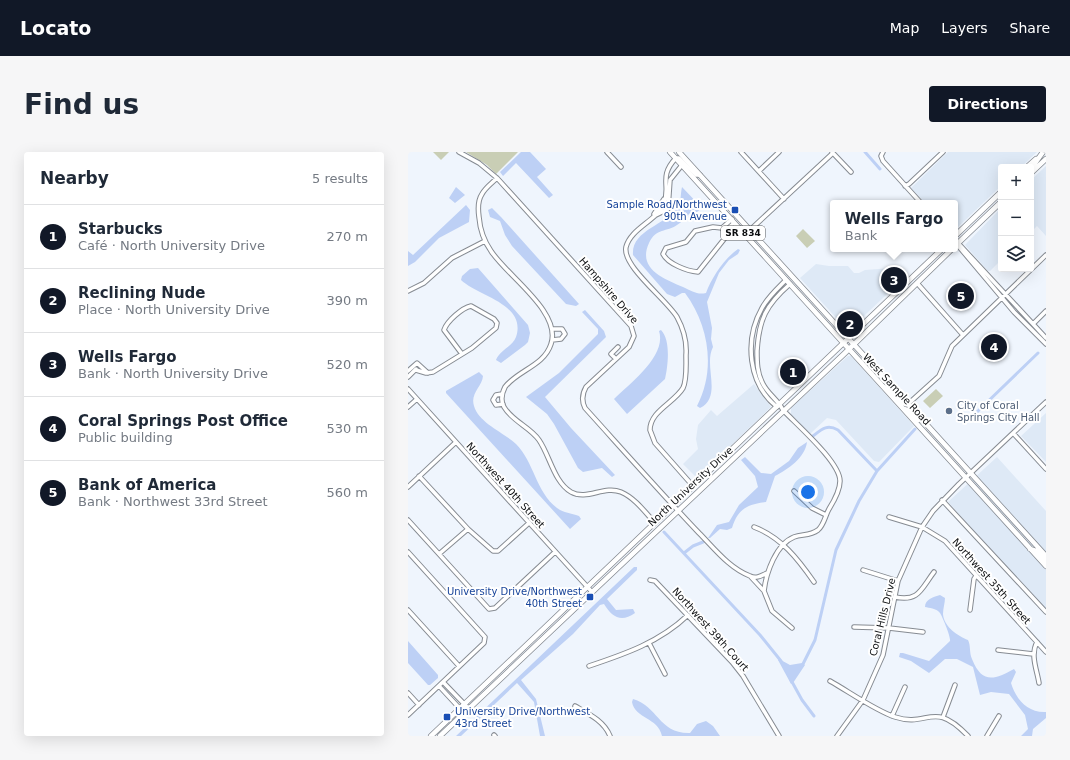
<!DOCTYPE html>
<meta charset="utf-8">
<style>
:root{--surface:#fff;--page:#f6f6f7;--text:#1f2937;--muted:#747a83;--line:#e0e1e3;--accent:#111827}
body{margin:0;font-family:"DejaVu Sans",sans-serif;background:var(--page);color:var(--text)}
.controls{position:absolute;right:12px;top:12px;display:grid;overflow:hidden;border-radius:4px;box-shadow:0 4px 16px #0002}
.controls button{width:36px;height:36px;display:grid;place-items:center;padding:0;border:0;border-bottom:1px solid var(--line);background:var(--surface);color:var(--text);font:20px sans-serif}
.you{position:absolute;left:400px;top:340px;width:14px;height:14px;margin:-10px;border:3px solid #fff;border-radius:50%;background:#1a73e8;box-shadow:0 0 0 6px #1a73e833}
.badge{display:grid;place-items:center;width:26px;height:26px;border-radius:50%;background:var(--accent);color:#fff;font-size:13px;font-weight:700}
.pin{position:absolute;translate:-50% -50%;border:2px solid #fff;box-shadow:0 1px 4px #0006}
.popup{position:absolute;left:422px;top:48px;width:128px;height:52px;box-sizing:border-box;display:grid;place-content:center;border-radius:4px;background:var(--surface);filter:drop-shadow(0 1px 3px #0005);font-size:13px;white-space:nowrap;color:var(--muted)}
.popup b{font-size:15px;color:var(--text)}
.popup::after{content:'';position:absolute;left:50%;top:100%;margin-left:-8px;border:8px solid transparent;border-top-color:var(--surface)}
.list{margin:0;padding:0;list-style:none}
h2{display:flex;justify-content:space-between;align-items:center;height:52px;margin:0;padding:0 16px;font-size:17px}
h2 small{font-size:13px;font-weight:400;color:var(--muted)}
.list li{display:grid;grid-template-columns:26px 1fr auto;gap:12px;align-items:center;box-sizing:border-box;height:64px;padding:0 16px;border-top:1px solid var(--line)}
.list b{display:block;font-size:15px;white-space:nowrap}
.list p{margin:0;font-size:13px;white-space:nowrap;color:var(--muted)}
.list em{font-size:13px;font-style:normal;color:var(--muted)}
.icon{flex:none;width:22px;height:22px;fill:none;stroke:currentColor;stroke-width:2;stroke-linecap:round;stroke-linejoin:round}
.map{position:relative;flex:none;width:638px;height:584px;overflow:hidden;border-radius:4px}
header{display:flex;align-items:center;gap:24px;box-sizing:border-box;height:56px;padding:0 20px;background:var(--accent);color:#fff}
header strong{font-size:19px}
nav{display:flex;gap:22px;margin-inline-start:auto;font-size:14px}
.intro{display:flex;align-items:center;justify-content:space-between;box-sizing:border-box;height:96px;padding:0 24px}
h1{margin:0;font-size:28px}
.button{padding:10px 18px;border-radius:4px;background:var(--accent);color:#fff;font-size:14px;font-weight:700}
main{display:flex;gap:24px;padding:0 24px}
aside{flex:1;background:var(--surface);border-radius:4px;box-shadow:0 4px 16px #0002}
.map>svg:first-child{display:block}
</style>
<header>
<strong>Locato</strong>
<nav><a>Map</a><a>Layers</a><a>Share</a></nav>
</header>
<div class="intro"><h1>Find us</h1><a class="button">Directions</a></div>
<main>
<aside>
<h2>Nearby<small>5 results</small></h2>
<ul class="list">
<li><span class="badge">1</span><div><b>Starbucks</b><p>Café · North University Drive</p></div><em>270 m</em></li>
<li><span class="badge">2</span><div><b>Reclining Nude</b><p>Place · North University Drive</p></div><em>390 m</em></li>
<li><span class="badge">3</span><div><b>Wells Fargo</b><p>Bank · North University Drive</p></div><em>520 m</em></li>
<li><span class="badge">4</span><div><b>Coral Springs Post Office</b><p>Public building</p></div><em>530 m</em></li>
<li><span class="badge">5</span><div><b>Bank of America</b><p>Bank · Northwest 33rd Street</p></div><em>560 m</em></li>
</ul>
</aside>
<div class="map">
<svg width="638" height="584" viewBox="0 0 638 584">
<rect width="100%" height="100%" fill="#eff5fd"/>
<!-- built -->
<path fill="#dee9f6" d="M 540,0 L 629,0 L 613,15 L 593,15 L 593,34 L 547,78 L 547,51 L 517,51 L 503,36 Z
M 638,14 L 638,84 L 629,74 L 623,80 L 623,28 Z
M 593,56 L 593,108 L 582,119 L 580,119 L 557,93 Z
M 408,112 L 421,114 L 440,114 L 446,121 L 451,121 L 457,118 L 484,116 L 488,118 L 494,128 L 440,179 L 392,126 Z
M 440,204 L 443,204 L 506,274 L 471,310 L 466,309 L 428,268 L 419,266 L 402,282 L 383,264 L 383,256 Z
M 346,232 L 363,255 L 289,326 L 275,312 L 290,297 L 288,287 L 290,273 L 303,258 L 309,264 Z
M 638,261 L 638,310 L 613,284 Z
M 589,305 L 638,359 L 638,458 L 540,350 Z"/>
<!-- green -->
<path fill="#c9ceb5" d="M 25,0 L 41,0 L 33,8 Z
M 58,0 L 110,0 L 88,22 L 79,13 Z
M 395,77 L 407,89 L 399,96 L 388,84 Z
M 528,237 L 535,244 L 522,256 L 515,249 Z"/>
<!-- water -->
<path fill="#bdd0f5" d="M 113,0 L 122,0 L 138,17 L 129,25 L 145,43 L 141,46 L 108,11 L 95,24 L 92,20 Z
M 48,35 L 57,43 L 47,51 L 41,46 Z
M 274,35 L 294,56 L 289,60 L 283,60 C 278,65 274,70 269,73 C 259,80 248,76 241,91 C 229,117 256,127 275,135 C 284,139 289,143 298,141 C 304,125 316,107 330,97 L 332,98 L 330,102 L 321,108 L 311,121 L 299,150 L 304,176 L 303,187 L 305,195 C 295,214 315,244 292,256 L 289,254 C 308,218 301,173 277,141 L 274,141 L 267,145 L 259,142 L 225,103 C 223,78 258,73 269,56 C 274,49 272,43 274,35 Z
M 58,53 L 62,58 L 61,70 L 31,86 L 7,110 L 0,114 L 0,99 L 5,103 Z
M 84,56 L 93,65 L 171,152 L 168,154 L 158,152 L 104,94 L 97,83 L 92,69 L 82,65 L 80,58 Z
M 70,116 L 120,173 L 122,181 L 120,190 L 117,193 L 93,211 L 88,208 C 92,198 104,195 108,185 C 119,152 70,144 53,128 L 54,124 L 62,117 Z
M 177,158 L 196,179 L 198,185 L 137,245 L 163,276 L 207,323 L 204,325 L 194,316 L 175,320 L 170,316 L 146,272 L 139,262 L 118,245 L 151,221 L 190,182 L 190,177 L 174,160 Z
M 253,178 C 263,188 260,214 257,227 L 219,262 L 206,247 C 222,231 259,204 251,179 Z
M 71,220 L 75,224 C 74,235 62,241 66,254 C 71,271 95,280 108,292 C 126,310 128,340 149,356 C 156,361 163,361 171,364 L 173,367 L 162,377 L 38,241 L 38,239 Z
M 399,290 C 397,306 380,317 367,324 L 358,350 C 338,353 330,357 324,376 L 319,378 L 312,377 L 302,386 L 300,386 L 309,373 L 321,370 L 331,353 L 350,335 L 347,324 L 333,308 L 337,305 L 353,321 L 363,322 L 381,309 L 390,296 Z
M 226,415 L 229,415 L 229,418 L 199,447 L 208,458 L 225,457 L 227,461 C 213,471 204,465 196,452 L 192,453 L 165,482 L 113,528 L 128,547 L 137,584 L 132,584 L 126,550 L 109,531 L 53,584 L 48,584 Z
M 532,443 L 537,446 C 537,451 535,456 535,462 C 536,475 550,484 560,488 C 563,494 561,500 564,507 C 574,532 586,528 606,517 L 608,520 L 603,531 C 608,547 619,561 638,560 L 638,566 L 625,577 L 624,584 L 613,584 L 620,577 L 617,563 L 601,542 L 583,540 L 572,543 L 565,515 L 549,507 L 537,507 L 521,521 L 503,509 L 491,505 L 492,501 L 495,501 L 521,509 L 542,489 C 543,485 534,464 532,461 C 528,456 521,456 517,455 C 517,447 526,445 532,443 Z
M 0,489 L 30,523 L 30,526 L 22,533 L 20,533 L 0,511 Z
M 371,507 L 382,513 L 394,511 L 397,513 L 385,531 L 383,532 L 370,508 Z
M 225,547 C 250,554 251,582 282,581 L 289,572 L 298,569 L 305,574 L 312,584 L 254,584 C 250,565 227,567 224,550 Z"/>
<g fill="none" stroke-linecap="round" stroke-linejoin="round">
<!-- canal -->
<path stroke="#bdd0f5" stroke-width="3" d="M 457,0 L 472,17
M 569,260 L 630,201
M 405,284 C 414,277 419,272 430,278 L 469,319
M 256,380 L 352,483 L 373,509
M 276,401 L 285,394 L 295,390
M 394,514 L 407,488 L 428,398 L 451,349 L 469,319 L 507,277
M 383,528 L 394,548 L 406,564"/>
<!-- minor casing -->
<g stroke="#868b92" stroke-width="5.5">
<path id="minor" d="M 51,0 L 71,11 L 89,26 L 223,174 L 226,184 L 221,195 L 178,235 C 174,242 173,248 177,256 C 215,298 252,340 291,381 C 306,396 321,416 342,424 C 348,427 353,424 359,421
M 199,0 L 213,15
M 333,0 L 376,47
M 424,0 L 443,20
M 475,0 L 473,4 L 475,9 L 513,51
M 351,19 L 371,0
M 89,26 C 84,31 77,36 74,42 C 70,48 70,58 71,65 C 72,78 76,89 83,99 C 99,124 154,160 143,192 C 136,214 110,218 97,235 C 94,241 92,248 96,255 C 104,269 122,275 131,288 C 142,304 146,330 163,340 C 179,349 196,333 213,340 C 227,346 237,360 247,371
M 497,34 L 501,32 L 535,0
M 246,62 L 256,47
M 248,63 L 260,57 L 262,28 L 274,13
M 305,75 L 314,76 L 317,80 L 317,86 L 290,120 C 279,119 260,112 255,102 L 258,96 L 278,90 L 287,79 Z
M 314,76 L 324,67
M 342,78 L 425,1
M 317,79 L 326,71
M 547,90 L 606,160 L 638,192
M 549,90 L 638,186
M 509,131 L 555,183
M 0,139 L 16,131 L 44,106 L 77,89
M 625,172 L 638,159
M 144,188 L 153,187 L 157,182 L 154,177 L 144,177
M 208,207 L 203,202 L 210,195
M 8,218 L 18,221 L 25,220 L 64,196 L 88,176 L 89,171 L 86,167 L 63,154 C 54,156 39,169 36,178 L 54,202
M 0,219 L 9,211 L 20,221
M 0,225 L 8,217
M 477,235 L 482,238 L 494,252 L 500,252 L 531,224 L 544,194 L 638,103
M 0,237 L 184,440
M 94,242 L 88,243 L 85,248 L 88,253 L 95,252
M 0,255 L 9,247
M 369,255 C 340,232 336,188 354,156 C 360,145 369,137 378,128
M 605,281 L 638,317
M 11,324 L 60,377 L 85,399 L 90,399 L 121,371
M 285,334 L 247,291 L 242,278 C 242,259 266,251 275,236 C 279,228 278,212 278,203 C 279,190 275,176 269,165 C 258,147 214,114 218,95 C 223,76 249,69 256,51 C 263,34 250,25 268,6 L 271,6 L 288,23 L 292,23
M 0,335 L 48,290
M 386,339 L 404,356 L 418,363
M 534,348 L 638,460
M 481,365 L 514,375 L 537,389 L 638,500
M 0,368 L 81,457 L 87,456 L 147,400
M 346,375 C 373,385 390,407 406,430
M 0,400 L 77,485 L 76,491 L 0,563
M 31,402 L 60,377
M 455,418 L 490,429
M 343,425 L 356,439 L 364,459 L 384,476
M 242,428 L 247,429 L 324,510 L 335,524 L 371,584
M 356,439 C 358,421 368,392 386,385 C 394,382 402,384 410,378 C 416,373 417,364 421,357 C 426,349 432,339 432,329 C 432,310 389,273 375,258 C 370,248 360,242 355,232 C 349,221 349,210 349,199 C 351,167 358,153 382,132
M 487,445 C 511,450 513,437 526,420
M 0,458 L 51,514
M 562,458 L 566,427 L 568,424
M 446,475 L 481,476 L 515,480
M 629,490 C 622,503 629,518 631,531
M 241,491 L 257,522
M 590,498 L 625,502
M 181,514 C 217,502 252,490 280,463
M 422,529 C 440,539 468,559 487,565 C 521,576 525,547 560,584
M 35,530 L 61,557
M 31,534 L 56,561
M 0,541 L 11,553
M 167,554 C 181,562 196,569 202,584
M 484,564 L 497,535
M 535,565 L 547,533
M 86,583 L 87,584
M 429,584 L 455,548 L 475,503 L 490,429 L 514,375 L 525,359 L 551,332 L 638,250
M 579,584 L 591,564"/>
</g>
<!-- major casing -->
<g stroke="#868b92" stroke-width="6">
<path id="major" d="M 262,0 L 638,414
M 271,0 L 638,404
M 619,15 L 628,7
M 624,20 L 638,7
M 623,21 L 625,14 L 635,0
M 547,84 L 593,40
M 547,94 L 593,50
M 496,257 L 502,259 L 510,268
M 622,397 L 628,399 L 638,409
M 23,584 L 534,97
M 32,584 L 437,201 L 544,97"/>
</g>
<!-- minor -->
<use href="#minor" stroke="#fff" stroke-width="3.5"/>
<!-- major -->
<use href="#major" stroke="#fff" stroke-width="4.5"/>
</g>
<!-- markers -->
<g fill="#1a4fb4" stroke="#fff" stroke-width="1.5">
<rect x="323" y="54" width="8" height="8" rx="2"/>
<rect x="178" y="441" width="8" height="8" rx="2"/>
<rect x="35" y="561" width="8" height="8" rx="2"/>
</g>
<circle fill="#5c6f8a" stroke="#fff" stroke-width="1.5" cx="541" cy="259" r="4"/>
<g text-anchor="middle" stroke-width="4" stroke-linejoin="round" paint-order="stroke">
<!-- shield labels -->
<rect fill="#fff" stroke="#555658" stroke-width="1" x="313" y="74" width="44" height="14" rx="3"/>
<g font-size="9" font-weight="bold" fill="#0c0e10">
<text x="335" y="84">SR 834</text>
</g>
<!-- transit labels -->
<g font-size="10" fill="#164399" stroke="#fff" text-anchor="end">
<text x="319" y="56">Sample Road/Northwest<tspan x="319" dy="12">90th Avenue</tspan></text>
<text x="174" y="443">University Drive/Northwest<tspan x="174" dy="12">40th Street</tspan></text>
<text x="47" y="563" text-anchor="start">University Drive/Northwest<tspan x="47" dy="12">43rd Street</tspan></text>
</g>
<!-- street labels -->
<g font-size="10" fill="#0c0e10" stroke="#fff">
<text transform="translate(201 138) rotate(49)" y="4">Hampshire Drive</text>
<text transform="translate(489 237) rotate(47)" y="4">West Sample Road</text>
<text transform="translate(98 333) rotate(48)" y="4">Northwest 40th Street</text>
<text transform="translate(282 334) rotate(-43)" y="4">North University Drive</text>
<text transform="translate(584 429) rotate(48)" y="4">Northwest 35th Street</text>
<text transform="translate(474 465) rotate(-76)" y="4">Coral Hills Drive</text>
<text transform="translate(303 477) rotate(48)" y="4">Northwest 39th Court</text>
</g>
<!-- service labels -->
<g font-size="10" fill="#4e5e75" stroke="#fff" text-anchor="start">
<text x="549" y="257">City of Coral<tspan x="549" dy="12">Springs City Hall</tspan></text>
</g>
</g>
</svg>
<div class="controls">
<button>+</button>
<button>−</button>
<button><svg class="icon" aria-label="layers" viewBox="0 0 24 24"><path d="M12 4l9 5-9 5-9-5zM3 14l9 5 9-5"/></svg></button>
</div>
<div class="you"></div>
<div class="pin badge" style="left:385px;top:220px">1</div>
<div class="pin badge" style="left:442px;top:172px">2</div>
<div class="pin badge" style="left:486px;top:128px">3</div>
<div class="popup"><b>Wells Fargo</b>Bank</div>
<div class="pin badge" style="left:586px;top:195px">4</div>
<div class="pin badge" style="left:553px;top:144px">5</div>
</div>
</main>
